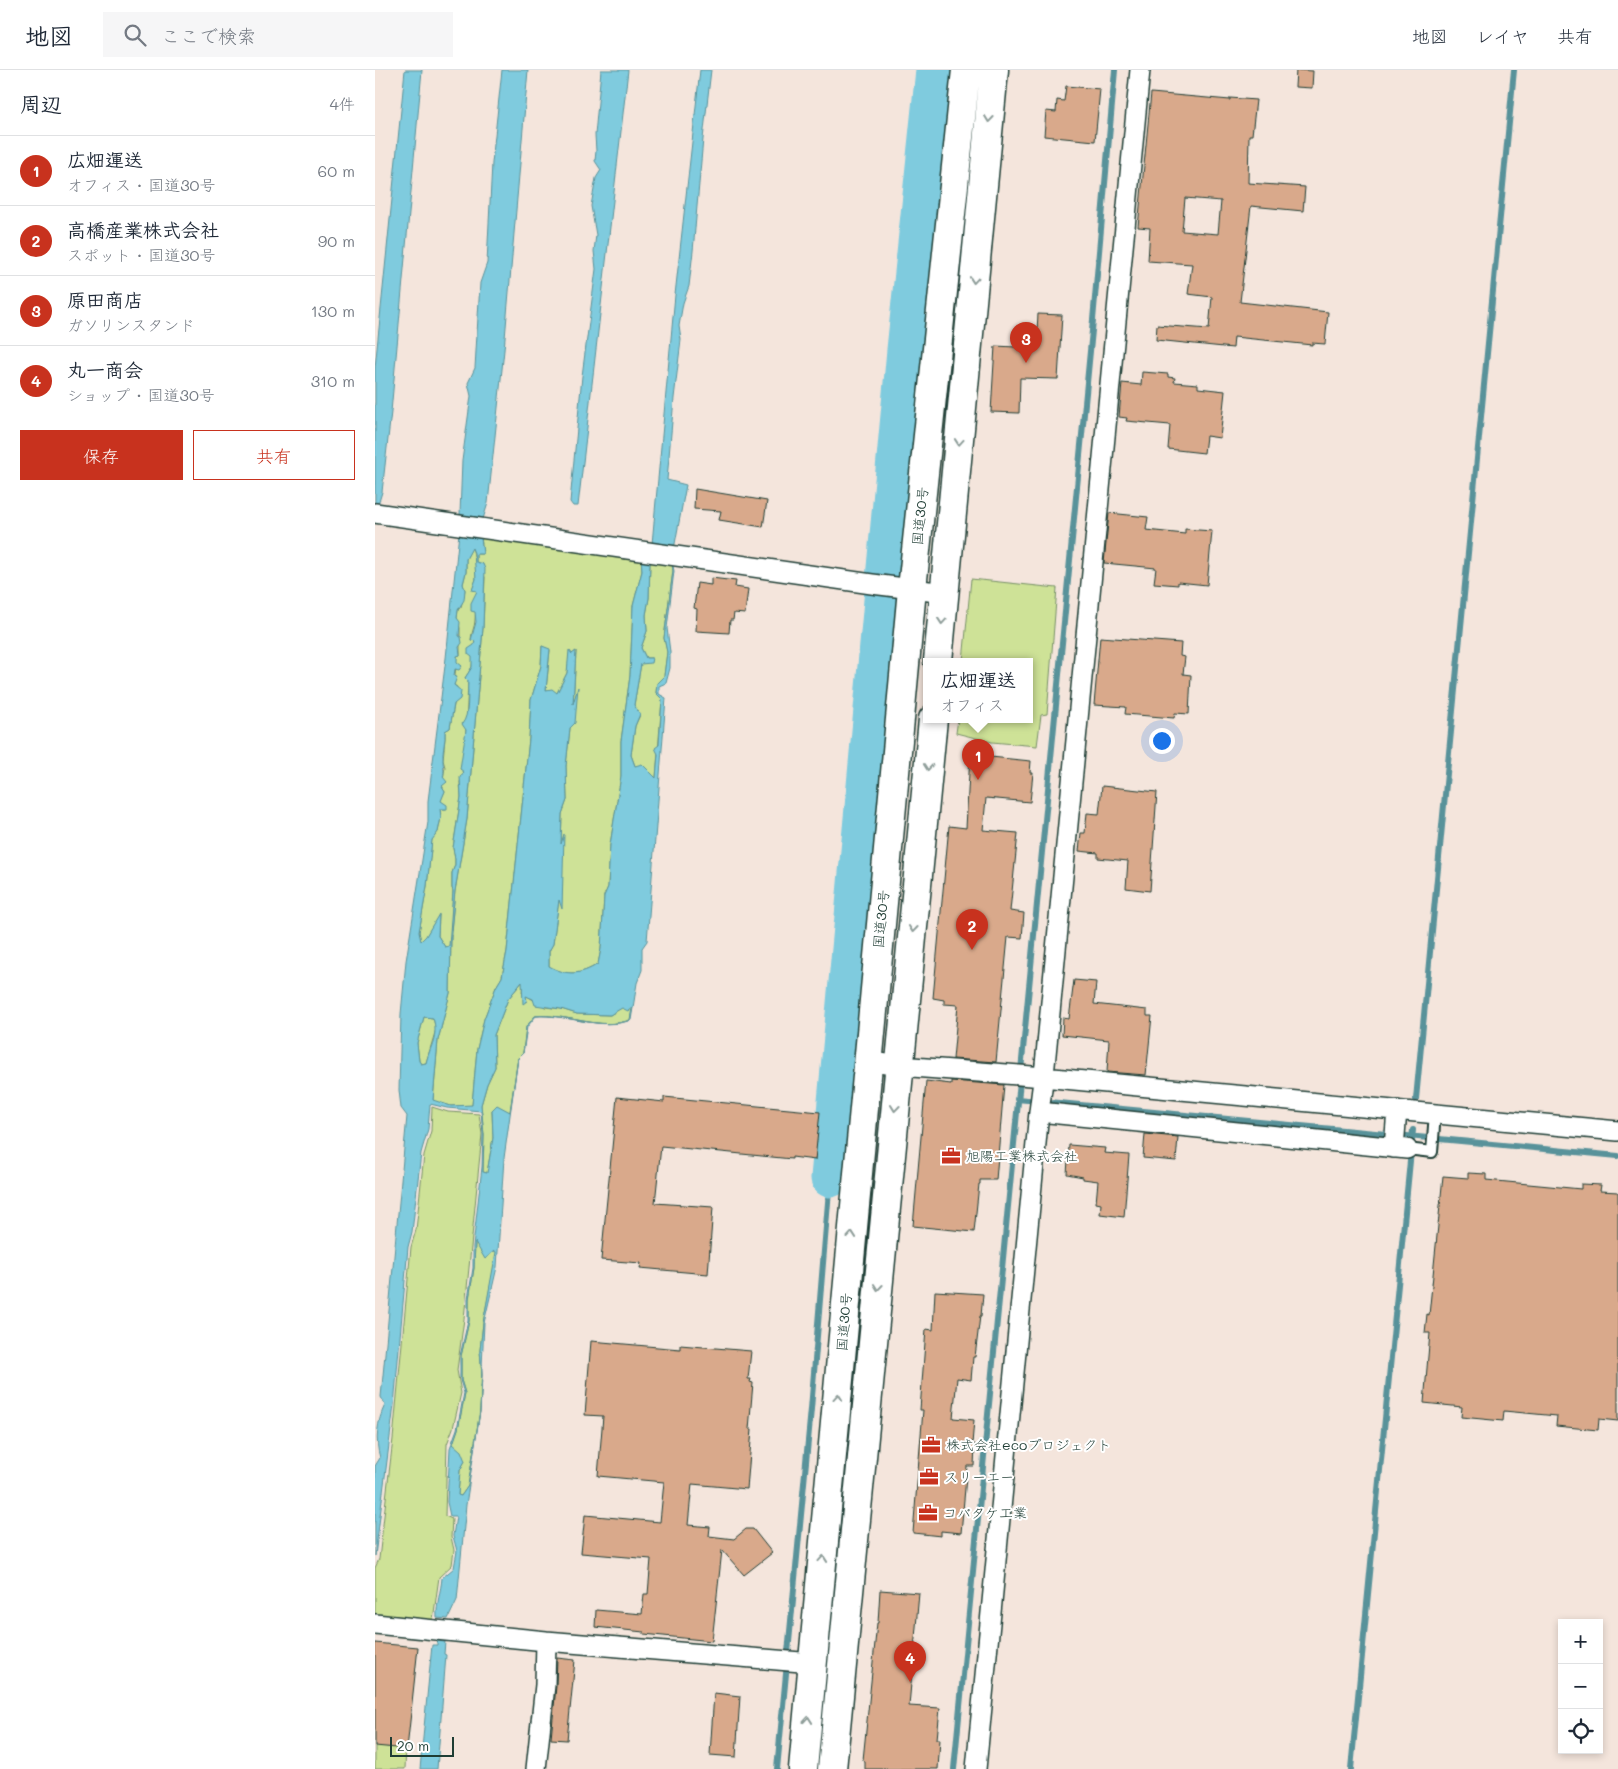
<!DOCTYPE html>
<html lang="ja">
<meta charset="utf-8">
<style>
:root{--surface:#fff;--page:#f6f6f7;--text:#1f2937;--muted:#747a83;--line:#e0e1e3;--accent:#c8321e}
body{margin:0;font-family:Mali,"Klee One",sans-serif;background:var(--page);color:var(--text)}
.controls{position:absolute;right:15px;bottom:15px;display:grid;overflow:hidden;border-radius:0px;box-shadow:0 2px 8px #0003}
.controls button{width:45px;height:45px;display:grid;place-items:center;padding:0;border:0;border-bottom:1px solid var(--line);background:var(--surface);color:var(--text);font:25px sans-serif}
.scale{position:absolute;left:15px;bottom:12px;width:64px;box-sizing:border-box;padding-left:5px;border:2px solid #1f3d34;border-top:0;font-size:14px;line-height:18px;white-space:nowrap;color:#1f3d34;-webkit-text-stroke:4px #fff;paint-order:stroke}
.you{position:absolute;left:786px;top:670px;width:18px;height:18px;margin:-12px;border:4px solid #fff;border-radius:50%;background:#1a73e8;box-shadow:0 0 0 8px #1a73e833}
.badge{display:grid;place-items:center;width:32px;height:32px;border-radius:50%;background:var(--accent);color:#fff;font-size:16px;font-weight:700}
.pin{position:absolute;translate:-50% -41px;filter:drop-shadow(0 1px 2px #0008)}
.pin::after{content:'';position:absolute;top:26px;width:18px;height:15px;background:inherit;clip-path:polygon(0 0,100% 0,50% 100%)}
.popup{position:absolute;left:548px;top:588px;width:110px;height:65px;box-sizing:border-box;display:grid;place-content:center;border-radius:0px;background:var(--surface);filter:drop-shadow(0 1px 4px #0005);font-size:16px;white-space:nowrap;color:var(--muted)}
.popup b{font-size:19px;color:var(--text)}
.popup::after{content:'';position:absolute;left:50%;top:100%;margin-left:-10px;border:10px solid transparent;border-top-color:var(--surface)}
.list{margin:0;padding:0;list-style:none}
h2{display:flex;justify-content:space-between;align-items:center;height:65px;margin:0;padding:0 20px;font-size:21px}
h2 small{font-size:16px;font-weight:400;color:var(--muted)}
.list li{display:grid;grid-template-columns:32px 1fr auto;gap:15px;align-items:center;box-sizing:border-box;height:70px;padding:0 20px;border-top:1px solid var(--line)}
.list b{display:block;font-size:19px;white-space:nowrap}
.list p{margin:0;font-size:16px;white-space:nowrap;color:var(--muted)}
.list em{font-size:16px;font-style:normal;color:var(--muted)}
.actions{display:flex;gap:10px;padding:15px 20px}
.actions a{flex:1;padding:11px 0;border:1px solid var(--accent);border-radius:0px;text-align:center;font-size:18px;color:var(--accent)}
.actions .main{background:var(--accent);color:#fff}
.icon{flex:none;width:28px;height:28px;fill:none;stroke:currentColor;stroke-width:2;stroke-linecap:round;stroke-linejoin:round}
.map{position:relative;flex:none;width:1243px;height:1699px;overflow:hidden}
header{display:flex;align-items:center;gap:30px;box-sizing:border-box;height:70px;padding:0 25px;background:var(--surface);border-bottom:1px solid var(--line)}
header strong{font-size:24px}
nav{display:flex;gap:28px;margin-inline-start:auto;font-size:18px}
.search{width:350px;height:45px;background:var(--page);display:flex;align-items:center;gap:12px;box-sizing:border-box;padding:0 18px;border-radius:0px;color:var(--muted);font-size:19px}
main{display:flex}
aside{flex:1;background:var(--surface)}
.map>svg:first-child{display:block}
</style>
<header>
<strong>地図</strong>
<div class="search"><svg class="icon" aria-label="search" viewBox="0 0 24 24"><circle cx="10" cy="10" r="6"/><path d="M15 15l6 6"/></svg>ここで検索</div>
<nav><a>地図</a><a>レイヤ</a><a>共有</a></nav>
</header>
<main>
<aside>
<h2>周辺<small>4件</small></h2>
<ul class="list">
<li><span class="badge">1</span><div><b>広畑運送</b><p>オフィス · 国道30号</p></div><em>60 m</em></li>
<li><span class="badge">2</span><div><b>高橋産業株式会社</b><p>スポット · 国道30号</p></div><em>90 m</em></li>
<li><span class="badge">3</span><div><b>原田商店</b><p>ガソリンスタンド</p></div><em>130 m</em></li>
<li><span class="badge">4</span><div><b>丸一商会</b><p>ショップ · 国道30号</p></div><em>310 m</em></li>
</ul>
<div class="actions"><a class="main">保存</a><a>共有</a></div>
</aside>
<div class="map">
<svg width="1243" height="1699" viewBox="0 0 1243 1699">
<rect width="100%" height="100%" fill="#f4e5dc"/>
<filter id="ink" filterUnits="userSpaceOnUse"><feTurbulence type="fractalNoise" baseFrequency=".02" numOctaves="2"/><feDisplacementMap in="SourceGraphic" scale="10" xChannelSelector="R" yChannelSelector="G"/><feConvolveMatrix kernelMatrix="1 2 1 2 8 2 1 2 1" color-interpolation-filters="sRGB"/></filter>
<g filter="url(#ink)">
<!-- green -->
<path fill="#cee297" stroke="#769066" d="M 106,467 L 266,487 L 267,501 L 258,536 L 255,606 L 246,671 L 246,706 L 235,775 L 233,817 L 229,826 L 226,879 L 223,894 C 206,905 193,906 174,897 L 174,881 L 178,874 L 184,829 L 187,744 L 192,730 L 191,696 L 195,658 L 202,621 L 198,637 L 201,581 L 197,584 L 195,581 L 192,603 L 182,623 L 171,620 L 175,580 L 167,576 L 166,596 L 156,630 L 154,669 L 132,881 L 127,907 L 121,917 L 109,949 L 102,979 L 97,1036 L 76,1036 L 58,1031 L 63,970 L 75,923 L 76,864 L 74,877 L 70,877 L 63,866 L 64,845 L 51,867 L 46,872 L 44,862 L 52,816 L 57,769 L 63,762 L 66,747 L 65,739 L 71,739 L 65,732 L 70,721 L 67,716 L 70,697 L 68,690 L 70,668 L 70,661 L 75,658 L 82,617 L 79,615 L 82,586 L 85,585 L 85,558 L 82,548 L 83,540 L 86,537 L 90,520 L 88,514 L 91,502 L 91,489 L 97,477 C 99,484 102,500 101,508 C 101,512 98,515 98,520 L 102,521 C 101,531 101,540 100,550 C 100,557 96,563 96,570 L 100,570 L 97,597 L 90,608 L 93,611 L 89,702 L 85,712 L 86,727 L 78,778 L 80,789 L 80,795 L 77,803 L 77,818 L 78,821 L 76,860 L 80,821 L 92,749 L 108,558 L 110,507 L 101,492 L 101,484 L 108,484 Z
M 275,492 L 297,492 L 298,501 L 289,568 L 292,582 L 289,606 L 282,614 L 281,623 L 287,629 L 281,708 L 260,696 L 256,685 L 260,656 L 265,645 L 259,635 L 266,593 L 276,588 L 271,588 L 266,578 L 272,561 L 271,545 L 274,528 Z
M 596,509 L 682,518 L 672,644 L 666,645 L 662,676 L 617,672 L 581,663 L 583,649 L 654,649 L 654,591 L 588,591 Z
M 148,911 L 147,923 L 170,937 L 186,939 L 202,944 L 235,945 L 247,937 L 258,937 L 255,950 C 225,961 191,943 160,946 L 151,957 L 148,983 L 143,988 L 135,1042 L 117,1040 L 118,1068 L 112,1103 L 108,1102 L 109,1065 L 106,1035 L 112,1014 L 120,997 L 119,965 L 133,929 Z
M 49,947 L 58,948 L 61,959 L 51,993 L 46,994 L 44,991 L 42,973 Z
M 57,1037 L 73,1042 L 104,1044 L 107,1064 L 89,1249 L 82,1300 L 86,1323 L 78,1358 L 72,1374 L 70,1446 L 77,1449 L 76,1467 L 79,1480 L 77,1495 L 64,1507 L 58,1550 L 0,1544 L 0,1498 L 4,1489 L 18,1369 L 36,1177 L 41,1160 L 49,1085 L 56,1061 Z
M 100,1171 L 122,1182 L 108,1253 L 105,1280 L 107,1305 L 105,1341 L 93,1416 L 86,1426 L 83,1425 L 85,1400 L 90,1391 L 77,1375 L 83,1359 L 90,1323 L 86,1310 L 86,1286 L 94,1251 L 94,1229 L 99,1198 Z
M 0,1672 L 31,1675 L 30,1699 L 0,1699 Z"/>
<!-- water -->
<path fill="#7fcbde" stroke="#59929a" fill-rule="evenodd" d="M 30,0 L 47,0 L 16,342 L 7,422 L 3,435 L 0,435 L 0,298 Z
M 127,0 L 153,0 L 129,280 L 113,433 L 108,449 L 93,447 L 85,444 L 87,391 L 96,326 L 93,313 L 100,298 L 105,213 L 112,193 L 117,93 Z
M 226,0 L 253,0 L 203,436 L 198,436 L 195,432 L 207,306 L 221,199 L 219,181 L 221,165 L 216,136 L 221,108 L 226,100 L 220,91 L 221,81 L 220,65 Z
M 325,0 L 336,0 L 328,69 L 318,181 L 314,216 L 308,233 L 304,256 L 306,270 L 299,328 L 292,410 L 311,415 L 299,479 L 277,474 L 300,225 Z
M 84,463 L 265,487 C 276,491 287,487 297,492 L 299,501 L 292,558 L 295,582 L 295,598 L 291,613 L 284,616 L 284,624 L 291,628 L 272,871 L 267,878 L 267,900 L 262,913 L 256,950 C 226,961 192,944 161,946 L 152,957 L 148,983 L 143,988 L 129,1088 L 122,1197 L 109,1253 L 105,1341 L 91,1435 L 82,1530 L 73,1549 L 62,1548 C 61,1534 66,1521 67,1508 L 79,1498 L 82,1481 L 78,1466 L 81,1446 L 75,1446 L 72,1432 L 75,1378 L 82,1359 L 89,1323 L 85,1310 L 85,1286 L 93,1251 L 93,1229 L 98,1198 L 98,1177 L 107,1097 L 108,1064 L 106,1041 L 72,1038 L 55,1034 L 53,1059 L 46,1083 L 37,1162 L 33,1177 L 19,1335 L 0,1486 L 0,1396 L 5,1388 C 0,1371 2,1351 10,1335 L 6,1327 L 32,1046 L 26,1038 L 24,1020 L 26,944 L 31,891 L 53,752 L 53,731 L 71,588 ZM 106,467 L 266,487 L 267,501 L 258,536 L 255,606 L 246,671 L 246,706 L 235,775 L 233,817 L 229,826 L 226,879 L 223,894 C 206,905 192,906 174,896 L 174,881 L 178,874 L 184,830 L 187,839 L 189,764 L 186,774 L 187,744 L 192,730 L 191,696 L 195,658 L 200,653 L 203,617 L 198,634 L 201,581 L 197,584 L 194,580 L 192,603 L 182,623 L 177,619 L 171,620 L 175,579 L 167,576 L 166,596 L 156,630 L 154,669 L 132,881 L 127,907 L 121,917 L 109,949 L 102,979 L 97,1035 L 76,1036 L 58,1030 L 63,970 L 75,923 L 76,862 L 80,821 L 92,749 L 108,558 L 110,499 L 108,494 L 101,492 L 101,484 L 108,484 ZM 97,478 L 99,483 L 101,509 L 97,520 L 102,521 L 96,533 L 96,541 L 100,542 L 101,552 L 96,570 L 100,571 L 99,575 L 93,579 L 93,584 L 97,587 L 97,597 L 90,608 L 93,611 C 92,624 95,645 87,654 L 91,660 L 85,699 L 89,702 L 85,707 L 86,727 L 78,778 L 80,789 L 80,795 L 77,803 L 77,818 L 78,821 L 74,876 L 70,877 L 63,866 L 64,844 L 51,866 L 46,871 L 44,862 L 52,816 L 57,770 L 63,762 L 66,747 L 65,739 L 72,739 L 72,735 L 66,731 L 70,721 L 67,716 L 72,712 L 68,707 C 70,700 68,697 68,690 C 67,681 71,671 70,661 L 75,658 L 79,634 L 85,629 L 86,621 L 79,615 L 82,607 L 79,606 L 80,599 L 84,600 L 87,596 L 82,592 L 82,586 L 85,585 L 84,577 L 87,573 L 86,567 L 84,566 L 85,552 L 82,548 L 83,540 L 89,530 L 90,520 L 88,514 L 91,502 L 91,489 ZM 290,489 L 297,492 L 298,501 L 289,568 L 292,582 L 289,606 L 282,613 L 281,623 L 287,629 L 284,675 L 280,678 L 283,684 L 281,708 L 267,694 L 260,696 L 256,685 L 260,656 L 265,644 L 259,635 L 266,594 L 276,593 L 277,588 L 271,588 L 266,578 L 272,561 L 271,545 L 274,528 L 275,492 ZM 147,912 L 148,934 L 152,931 L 151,926 L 158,929 L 160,935 L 186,939 L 202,944 L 235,945 L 247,938 L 253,941 L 257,938 L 255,950 C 225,961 191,943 160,946 L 151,957 L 148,983 L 143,988 L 135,1042 L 122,1035 L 117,1040 L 118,1068 L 112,1103 L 108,1102 L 108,1097 L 109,1065 L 106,1035 L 112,1014 L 120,997 L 119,965 L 133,929 ZM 49,947 L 58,948 C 64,966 55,976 51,993 L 46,994 L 44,991 L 42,973 ZM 100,1172 L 110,1189 L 119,1181 L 121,1182 L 108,1253 L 105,1280 L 107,1305 L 105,1341 L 93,1416 L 86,1426 L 83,1425 L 85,1400 L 90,1391 L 86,1381 L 78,1374 L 83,1359 L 90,1323 L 86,1310 L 86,1286 L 94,1251 L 94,1229 L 99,1198 Z
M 62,1571 L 70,1572 L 69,1584 L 71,1585 L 62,1699 L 45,1699 L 57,1575 L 62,1575 Z"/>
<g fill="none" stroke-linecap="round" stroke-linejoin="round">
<!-- stream -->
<path stroke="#59929a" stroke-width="6" d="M 642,1029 L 1243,1086
M 1041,1029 L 1139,0
M 402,1699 L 436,1339 L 455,1108
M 579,1699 L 718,250 L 740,0
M 976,1699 L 1038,1060"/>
<!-- river -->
<path stroke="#7fcbde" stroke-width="39" d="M 455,1108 L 531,280 L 560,0"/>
</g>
<!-- building -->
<path fill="#d9a98b" stroke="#1f3d34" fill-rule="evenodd" d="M 921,0 L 938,1 L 937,18 L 920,17 Z
M 691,16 L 725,19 L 720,71 L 669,66 L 671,41 L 681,42 L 682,30 L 689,31 Z
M 776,23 L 855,30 L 855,28 L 881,30 L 877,65 L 874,65 L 873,113 L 930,117 L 928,141 L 876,136 L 865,232 L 953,242 L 950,274 L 937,273 L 937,275 L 859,267 L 858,278 L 781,270 L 782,255 L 834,259 L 837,227 L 813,224 L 817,194 L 773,191 L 775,158 L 763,157 ZM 810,128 L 846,131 L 843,164 L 807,161 Z
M 663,244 L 687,245 L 683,309 L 645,308 L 644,343 L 616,342 L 620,276 L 661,278 Z
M 767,302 L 793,304 L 793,307 L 800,308 L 799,312 L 823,314 L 823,318 L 850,321 L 845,368 L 831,366 L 829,383 L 793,379 L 795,355 L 751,351 L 752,348 L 744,347 L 747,313 L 766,315 Z
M 320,419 L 392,431 L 388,457 L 344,450 L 346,441 L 319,439 Z
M 734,443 L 773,447 L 771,460 L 810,464 L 810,459 L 837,461 L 832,515 L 803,512 L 803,515 L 779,513 L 781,498 L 729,493 Z
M 336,508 L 361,511 L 360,517 L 373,519 L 370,544 L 359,543 L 358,550 L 355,550 L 354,563 L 321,561 L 322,539 L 319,538 L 322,513 L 336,515 Z
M 725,567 L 806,573 L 805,586 L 810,587 L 808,604 L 816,605 L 814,644 L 800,643 L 799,648 L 750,644 L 751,637 L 719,635 Z
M 595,685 L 656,691 L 655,703 L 658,703 L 655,732 L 611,728 L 608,760 L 643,763 L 635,841 L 649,843 L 647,868 L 633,867 L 621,992 L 578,989 L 583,935 L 569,934 L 569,930 L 558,928 L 574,756 L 591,758 Z
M 727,716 L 782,722 L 775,821 L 751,818 L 753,791 L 723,788 L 723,783 L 704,781 L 706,763 L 710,763 L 712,743 L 724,744 Z
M 699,910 L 721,912 L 719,934 L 772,940 L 772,946 L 777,946 L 771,1005 L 732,1002 L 734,970 L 687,965 L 688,948 L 694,949 Z
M 551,1011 L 576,1014 L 576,1011 L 629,1015 L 621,1110 L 605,1110 L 605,1114 L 604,1114 L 599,1162 L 538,1156 Z
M 242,1027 L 289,1032 L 289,1027 L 445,1042 L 440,1090 L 417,1087 L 417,1089 L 286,1076 L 280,1133 L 338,1137 L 333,1204 L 265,1198 L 266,1193 L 226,1190 Z
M 770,1064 L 803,1067 L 801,1091 L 768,1088 Z
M 694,1075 L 730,1078 L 729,1083 L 754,1085 L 749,1147 L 725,1144 L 726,1134 L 721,1133 L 723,1111 L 708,1109 L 708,1107 L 692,1104 Z
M 1093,1103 L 1111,1104 L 1111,1110 L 1206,1119 L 1206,1114 L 1226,1115 L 1225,1121 L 1243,1122 L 1243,1351 L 1224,1349 L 1223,1360 L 1181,1356 L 1182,1346 L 1129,1341 L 1128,1351 L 1086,1347 L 1087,1337 L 1049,1333 L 1055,1263 L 1050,1263 L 1052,1244 L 1054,1245 L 1068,1106 L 1093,1108 Z
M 560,1221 L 608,1224 L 606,1246 L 605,1246 L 600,1287 L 598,1287 L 596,1310 L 582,1308 L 578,1348 L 599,1350 L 597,1374 L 600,1374 L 599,1396 L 592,1396 L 586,1463 L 566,1461 L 566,1466 L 538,1463 L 548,1340 L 545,1340 L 551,1259 L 558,1260 Z
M 216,1271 L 305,1279 L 305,1275 L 376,1281 L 373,1309 L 376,1309 L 375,1312 L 378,1313 L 374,1359 L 377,1359 L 372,1419 L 317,1414 L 313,1455 L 335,1457 L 334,1466 L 359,1469 L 371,1459 L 378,1459 L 397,1483 L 369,1505 L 347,1480 L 337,1571 L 269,1564 L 269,1562 L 220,1557 L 221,1540 L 267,1544 L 269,1524 L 273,1524 L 276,1489 L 206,1483 L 210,1445 L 285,1452 L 289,1412 L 223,1406 L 228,1346 L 210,1345 Z
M 505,1520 L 544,1523 L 534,1636 L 565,1638 L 562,1669 L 565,1669 L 563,1699 L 490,1699 L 490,1691 L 488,1690 L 502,1553 L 503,1553 Z
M 0,1573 L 43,1577 L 32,1679 L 0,1676 Z
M 182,1588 L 200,1590 L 192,1670 L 176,1669 L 181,1616 Z
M 339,1623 L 365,1626 L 361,1687 L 335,1685 Z"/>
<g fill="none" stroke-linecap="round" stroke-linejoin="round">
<!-- lane casing -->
<g stroke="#1f3d34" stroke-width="14">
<path id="lane" d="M 1032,1079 L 1057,1082 L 1060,1043"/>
</g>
<!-- street casing -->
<g stroke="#1f3d34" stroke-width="22">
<path id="street" d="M 0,443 L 497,514 L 570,523
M 492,991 L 524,996 L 657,1006 L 1243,1061
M 664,1042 L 1032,1079
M 1019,1078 L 1022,1040
M 0,1554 L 171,1571 L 170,1615 L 161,1699
M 171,1571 L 438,1593
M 601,1699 L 664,1042 L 670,995 L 765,0"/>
</g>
<!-- highway casing -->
<g stroke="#1f3d34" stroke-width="31">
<path id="highway" d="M 563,591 L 619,0
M 428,1699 L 537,519 L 591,0
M 457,1699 L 558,649"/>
</g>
<!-- lane -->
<use href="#lane" stroke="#fff" stroke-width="10"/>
<!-- street -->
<use href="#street" stroke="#fff" stroke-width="19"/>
<!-- highway -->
<use href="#highway" stroke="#fff" stroke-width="28"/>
</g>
<!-- one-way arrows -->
<defs><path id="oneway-chevron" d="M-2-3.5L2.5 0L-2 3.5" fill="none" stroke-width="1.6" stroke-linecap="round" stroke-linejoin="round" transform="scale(1.25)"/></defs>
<g stroke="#8f9e9a">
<use href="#oneway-chevron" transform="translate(614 49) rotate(96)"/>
<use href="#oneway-chevron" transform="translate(599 210) rotate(95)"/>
<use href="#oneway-chevron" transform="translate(584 372) rotate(95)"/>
<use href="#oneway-chevron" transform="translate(567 551) rotate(95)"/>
<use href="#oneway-chevron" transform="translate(553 697) rotate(95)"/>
<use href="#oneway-chevron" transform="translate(538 859) rotate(96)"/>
<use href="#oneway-chevron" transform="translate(520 1038) rotate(96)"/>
<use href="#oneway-chevron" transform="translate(477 1165) rotate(-85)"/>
<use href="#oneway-chevron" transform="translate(503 1217) rotate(96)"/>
<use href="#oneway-chevron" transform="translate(463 1327) rotate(-85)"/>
<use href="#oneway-chevron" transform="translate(448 1489) rotate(-85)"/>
<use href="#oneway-chevron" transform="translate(433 1650) rotate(-85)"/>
</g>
</g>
<!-- icons -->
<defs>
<g id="office-bare" transform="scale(1.5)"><path d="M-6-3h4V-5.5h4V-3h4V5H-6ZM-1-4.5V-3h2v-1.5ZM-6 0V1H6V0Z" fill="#c8321e" stroke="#fff" stroke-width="2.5" paint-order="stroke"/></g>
</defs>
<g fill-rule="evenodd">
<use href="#office-bare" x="576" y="1086"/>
<use href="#office-bare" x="556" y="1375"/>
<use href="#office-bare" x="554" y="1407"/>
<use href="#office-bare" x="553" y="1443"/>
</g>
<g text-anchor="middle" stroke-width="4" stroke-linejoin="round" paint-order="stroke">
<!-- street labels -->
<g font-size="14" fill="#1f3d34" stroke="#fff">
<text transform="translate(545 446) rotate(-84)" y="5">国道30号</text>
<text transform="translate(506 849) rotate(-84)" y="5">国道30号</text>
<text transform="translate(469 1252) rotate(-85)" y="5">国道30号</text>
</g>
<!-- poi labels -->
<g font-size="14" fill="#1f3d34" stroke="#fff" text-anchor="start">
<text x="591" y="1091">旭陽工業株式会社</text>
<text x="571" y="1380">株式会社ecoプロジェクト</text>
<text x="569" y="1412">スリーエー</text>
<text x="568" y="1448">コバタケ工業</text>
</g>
</g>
</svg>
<div class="controls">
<button>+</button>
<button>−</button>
<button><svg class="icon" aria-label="locate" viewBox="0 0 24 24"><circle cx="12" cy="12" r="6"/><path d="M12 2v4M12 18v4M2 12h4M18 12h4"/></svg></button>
</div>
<div class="scale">20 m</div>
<div class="you"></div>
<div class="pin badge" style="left:603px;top:710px">1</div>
<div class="popup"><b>広畑運送</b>オフィス</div>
<div class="pin badge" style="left:597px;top:880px">2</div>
<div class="pin badge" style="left:651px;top:293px">3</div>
<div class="pin badge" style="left:535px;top:1612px">4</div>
</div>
</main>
